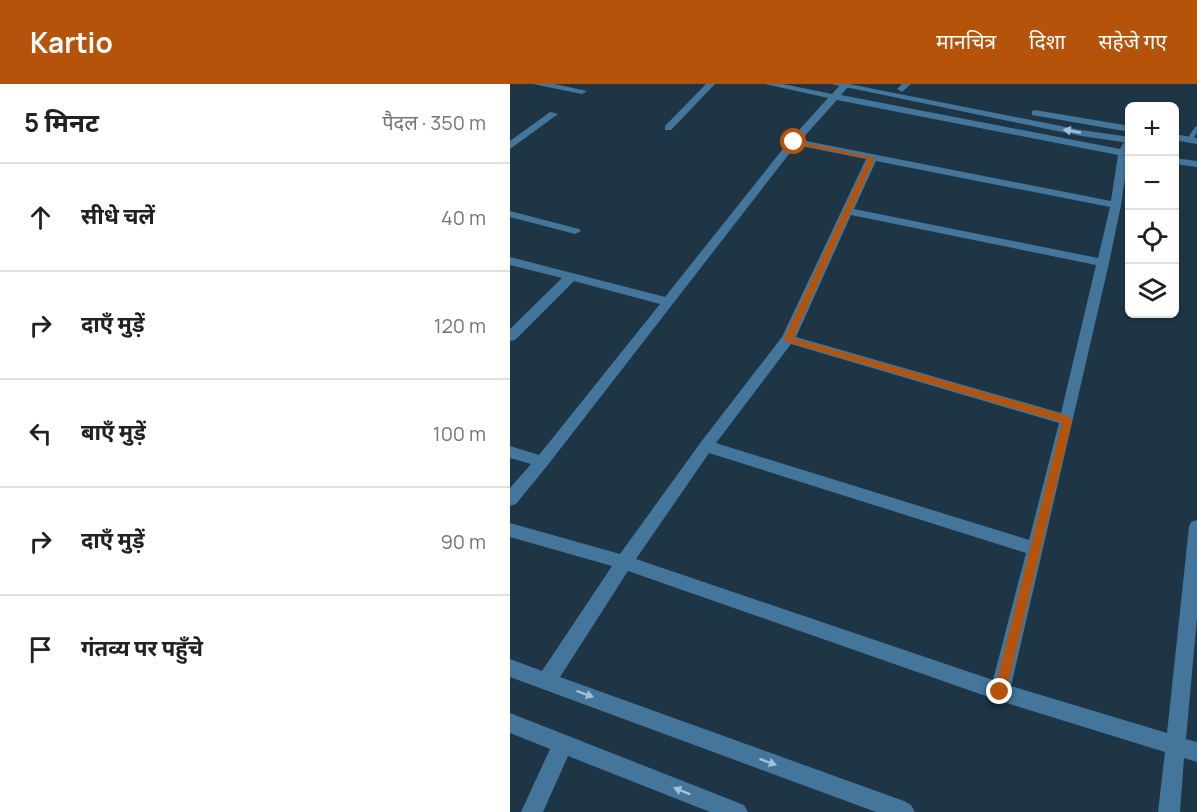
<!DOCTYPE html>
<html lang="hi">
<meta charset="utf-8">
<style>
:root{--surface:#fff;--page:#f6f6f6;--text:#202124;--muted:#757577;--line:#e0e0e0;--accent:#b45309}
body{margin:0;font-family:Manrope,"Noto Sans Devanagari",sans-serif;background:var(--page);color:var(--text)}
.controls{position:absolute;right:18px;top:18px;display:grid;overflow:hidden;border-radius:9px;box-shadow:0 2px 4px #0004}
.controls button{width:54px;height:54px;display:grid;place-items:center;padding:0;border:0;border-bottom:2px solid var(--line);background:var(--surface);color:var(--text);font:30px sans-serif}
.stop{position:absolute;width:18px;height:18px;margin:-14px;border:4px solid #b45309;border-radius:50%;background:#fff}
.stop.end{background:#b45309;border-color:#fff;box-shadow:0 2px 6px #0008}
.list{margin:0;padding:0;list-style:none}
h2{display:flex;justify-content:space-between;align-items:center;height:78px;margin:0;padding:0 24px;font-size:26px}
h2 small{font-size:20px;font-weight:400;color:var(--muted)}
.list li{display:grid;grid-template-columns:39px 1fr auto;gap:18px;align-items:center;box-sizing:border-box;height:108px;padding:0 24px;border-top:2px solid var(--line)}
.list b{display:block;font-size:22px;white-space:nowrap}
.list em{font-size:20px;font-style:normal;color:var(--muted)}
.icon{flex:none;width:33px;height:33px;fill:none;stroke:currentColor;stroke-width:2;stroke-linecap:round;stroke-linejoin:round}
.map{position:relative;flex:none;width:687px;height:728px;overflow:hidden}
header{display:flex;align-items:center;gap:36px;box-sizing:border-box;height:84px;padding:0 30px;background:var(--accent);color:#fff}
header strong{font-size:28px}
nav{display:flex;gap:33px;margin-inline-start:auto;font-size:21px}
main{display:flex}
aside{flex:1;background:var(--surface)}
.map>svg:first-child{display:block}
</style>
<header>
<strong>Kartio</strong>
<nav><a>मानचित्र</a><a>दिशा</a><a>सहेजे गए</a></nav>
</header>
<main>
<aside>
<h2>5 मिनट<small>पैदल · 350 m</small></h2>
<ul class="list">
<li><svg class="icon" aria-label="ahead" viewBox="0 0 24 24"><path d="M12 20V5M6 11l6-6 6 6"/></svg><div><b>सीधे चलें</b></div><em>40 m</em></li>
<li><svg class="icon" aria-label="right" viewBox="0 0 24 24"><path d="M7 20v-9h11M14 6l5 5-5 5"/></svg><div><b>दाएँ मुड़ें</b></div><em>120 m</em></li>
<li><svg class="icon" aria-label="left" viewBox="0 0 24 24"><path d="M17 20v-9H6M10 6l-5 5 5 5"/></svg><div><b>बाएँ मुड़ें</b></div><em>100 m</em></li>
<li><svg class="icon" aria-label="right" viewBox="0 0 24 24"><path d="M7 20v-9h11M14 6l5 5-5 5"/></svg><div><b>दाएँ मुड़ें</b></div><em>90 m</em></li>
<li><svg class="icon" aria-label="arrive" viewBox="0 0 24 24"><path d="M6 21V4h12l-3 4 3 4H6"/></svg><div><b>गंतव्य पर पहुँचे</b></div></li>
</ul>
</aside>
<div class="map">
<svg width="687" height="728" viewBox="0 0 687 728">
<rect width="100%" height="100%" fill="#1e3546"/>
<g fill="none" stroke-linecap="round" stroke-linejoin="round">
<!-- service -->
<path fill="#43769a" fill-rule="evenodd" d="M 687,42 L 687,49 L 683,55 L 678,56 L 677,55 L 685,43 Z"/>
<!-- minor -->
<path fill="#43769a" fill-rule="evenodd" d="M 23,0 L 44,0 L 77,7 L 72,10 Z
M 196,0 L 205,0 L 161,46 L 155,46 L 155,42 Z
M 255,0 L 273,0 L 322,10 L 331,0 L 337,0 L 339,2 L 331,11 L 610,65 L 616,54 L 620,53 L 620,73 L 618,73 L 611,121 L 599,179 L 501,602 L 657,649 L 679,443 L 681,438 L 687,436 L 687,534 L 676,655 L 687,658 L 687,678 L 674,674 L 670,728 L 648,728 L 655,668 L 490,617 L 118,487 L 50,593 L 394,717 L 401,721 L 405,728 L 366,728 L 0,593 L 0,575 L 32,587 L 102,482 L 0,453 L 0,439 L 110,470 L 191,358 L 272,253 L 356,75 L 286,61 L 37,382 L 6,420 L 0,422 L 0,404 L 21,380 L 0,374 L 0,362 L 29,371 L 150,220 L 64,197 L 5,256 L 0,257 L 0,245 L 52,194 L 0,181 L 0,173 L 155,213 L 280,56 L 318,14 ZM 327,16 L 608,71 L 601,117 L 291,56 ZM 366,77 L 600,123 L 588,174 L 344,125 ZM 341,131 L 586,181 L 551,329 L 286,253 ZM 281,260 L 549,339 L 519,456 L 206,359 ZM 199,369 L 516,469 L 483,596 L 126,475 Z
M 392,0 L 401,0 L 392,8 L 387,5 Z
M 40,28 L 48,30 L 0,65 L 0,57 Z
M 664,74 L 687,77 L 687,83 L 664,80 Z
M 0,127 L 69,145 L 71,147 L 65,150 L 0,133 Z
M 0,629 L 234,721 L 238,728 L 200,728 L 58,672 L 33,728 L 11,728 L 40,665 L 0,649 Z"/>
<!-- tertiary -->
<path fill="#43769a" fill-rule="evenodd" d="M 321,0 L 339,0 L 571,46 L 620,53 L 620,59 L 571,52 Z
M 525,26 L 620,42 L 620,48 L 522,31 L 522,27 Z
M 664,50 L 687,54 L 687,60 L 664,56 Z"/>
</g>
<!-- one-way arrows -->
<defs><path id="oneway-solid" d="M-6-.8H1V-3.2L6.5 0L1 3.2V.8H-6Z" transform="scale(1.5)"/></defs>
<g fill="#a4c1d6">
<use href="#oneway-solid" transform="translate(562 47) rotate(-169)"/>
<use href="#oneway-solid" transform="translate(75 610) rotate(20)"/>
<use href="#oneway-solid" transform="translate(258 678) rotate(20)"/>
<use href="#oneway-solid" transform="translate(172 707) rotate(-158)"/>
</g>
<!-- route -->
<path fill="#b45309" d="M 284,56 L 365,74 L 283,254 L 557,332 L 562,336 L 496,608 L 490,614 L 484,608 L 552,338 L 275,257 L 274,255 L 358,75 L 282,59 Z"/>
</svg>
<div class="controls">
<button>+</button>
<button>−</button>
<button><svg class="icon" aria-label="locate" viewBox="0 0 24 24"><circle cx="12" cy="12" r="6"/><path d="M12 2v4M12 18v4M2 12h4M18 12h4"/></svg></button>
<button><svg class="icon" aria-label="layers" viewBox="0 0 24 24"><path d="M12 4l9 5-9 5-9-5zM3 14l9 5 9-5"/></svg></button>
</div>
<div class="stop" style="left:284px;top:58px"></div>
<div class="stop end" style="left:490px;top:608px"></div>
</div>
</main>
